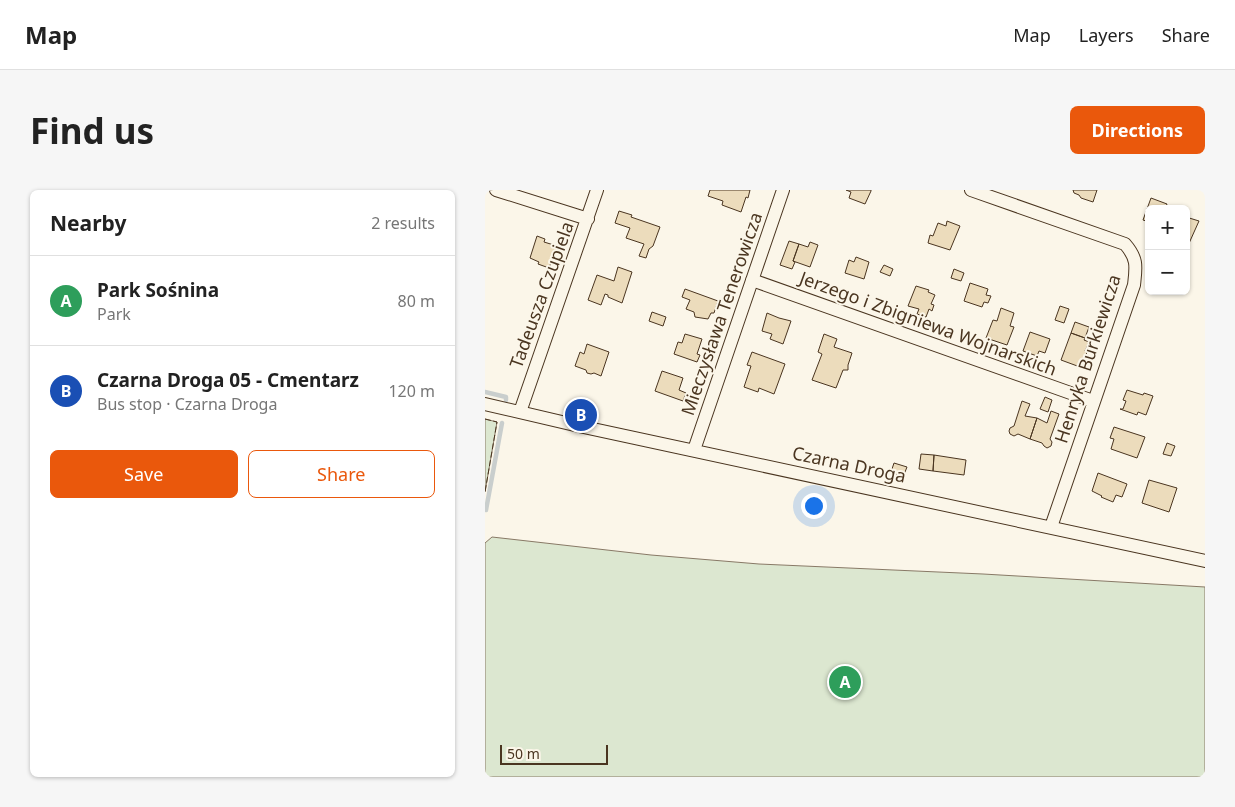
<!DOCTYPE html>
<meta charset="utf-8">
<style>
:root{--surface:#fff;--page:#f6f6f6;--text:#222;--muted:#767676;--line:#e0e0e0;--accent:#ea580c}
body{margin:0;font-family:"Noto Sans",sans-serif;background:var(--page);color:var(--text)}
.controls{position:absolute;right:15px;top:15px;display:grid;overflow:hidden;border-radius:8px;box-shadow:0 1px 4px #0004}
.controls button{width:45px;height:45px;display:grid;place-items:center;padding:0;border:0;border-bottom:1px solid var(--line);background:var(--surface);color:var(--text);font:25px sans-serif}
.scale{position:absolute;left:15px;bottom:12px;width:108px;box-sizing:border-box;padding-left:5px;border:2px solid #4a3520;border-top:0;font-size:14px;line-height:18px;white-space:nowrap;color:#4a3520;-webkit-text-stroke:4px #fbf6e9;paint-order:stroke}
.you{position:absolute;left:328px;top:315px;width:18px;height:18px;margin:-12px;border:4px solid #fff;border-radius:50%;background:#1a73e8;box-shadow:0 0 0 8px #1a73e833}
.badge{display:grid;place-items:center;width:32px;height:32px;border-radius:50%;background:var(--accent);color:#fff;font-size:16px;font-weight:700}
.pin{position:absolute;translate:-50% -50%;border:2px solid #fff;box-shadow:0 1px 5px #0006}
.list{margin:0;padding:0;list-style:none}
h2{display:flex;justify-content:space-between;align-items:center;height:65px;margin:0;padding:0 20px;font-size:21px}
h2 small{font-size:16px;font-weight:400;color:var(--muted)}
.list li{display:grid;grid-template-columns:32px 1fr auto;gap:15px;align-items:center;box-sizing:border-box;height:90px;padding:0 20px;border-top:1px solid var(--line)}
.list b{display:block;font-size:19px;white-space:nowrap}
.list p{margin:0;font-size:16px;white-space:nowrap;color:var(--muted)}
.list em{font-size:16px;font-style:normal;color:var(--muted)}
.actions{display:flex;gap:10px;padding:15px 20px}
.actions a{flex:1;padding:11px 0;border:1px solid var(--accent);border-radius:8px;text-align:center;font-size:18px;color:var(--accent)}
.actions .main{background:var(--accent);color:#fff}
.map{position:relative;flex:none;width:720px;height:587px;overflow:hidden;border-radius:8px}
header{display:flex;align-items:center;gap:30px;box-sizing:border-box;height:70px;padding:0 25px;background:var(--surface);border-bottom:1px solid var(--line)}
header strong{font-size:24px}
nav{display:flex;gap:28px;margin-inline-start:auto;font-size:18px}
.intro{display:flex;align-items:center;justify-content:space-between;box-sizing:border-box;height:120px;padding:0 30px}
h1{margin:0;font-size:35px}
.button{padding:12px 22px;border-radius:8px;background:var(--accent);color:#fff;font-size:18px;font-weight:700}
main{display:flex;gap:30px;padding:0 30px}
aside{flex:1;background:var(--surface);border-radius:8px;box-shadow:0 1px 4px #0004}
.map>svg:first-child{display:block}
</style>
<header>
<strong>Map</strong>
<nav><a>Map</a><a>Layers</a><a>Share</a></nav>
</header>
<div class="intro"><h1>Find us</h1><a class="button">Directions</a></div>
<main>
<aside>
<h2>Nearby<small>2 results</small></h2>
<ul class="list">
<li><span class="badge" style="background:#2e9e5b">A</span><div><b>Park Sośnina</b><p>Park</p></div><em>80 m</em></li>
<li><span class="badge" style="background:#1a4fb4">B</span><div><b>Czarna Droga 05 - Cmentarz</b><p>Bus stop · Czarna Droga</p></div><em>120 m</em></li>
</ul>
<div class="actions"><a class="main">Save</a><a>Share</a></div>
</aside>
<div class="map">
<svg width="720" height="587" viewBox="0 0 720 587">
<rect width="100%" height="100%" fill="#fbf6e9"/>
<!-- green -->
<path fill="#dce7d0" stroke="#887966" d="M 0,229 L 12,232 L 0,302 Z
M 7,347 L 166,365 L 274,374 L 498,384 L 720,397 L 720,587 L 0,587 L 0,353 Z"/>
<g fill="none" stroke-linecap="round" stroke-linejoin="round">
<!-- stream -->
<path stroke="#c9cecd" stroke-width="4.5" d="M 0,202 L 21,207 L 21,210
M 1,320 L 17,233"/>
</g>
<!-- building -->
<path fill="#ecdcbc" stroke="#4a3520" d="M 225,0 L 265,0 L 263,8 L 261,7 L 256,22 L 237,15 L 238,11 L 223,6 Z
M 361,0 L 386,0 L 386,1 L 380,14 L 364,8 L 366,2 Z
M 588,0 L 612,0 L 608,12 L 596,8 L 594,5 L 589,3 Z
M 666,8 L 682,14 L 680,19 L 664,19 L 664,32 L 658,30 Z
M 134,21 L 147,25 L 146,27 L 175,37 L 168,56 L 164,59 L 161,68 L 154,66 L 159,54 L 141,48 L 145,38 L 130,33 Z
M 701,27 L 714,31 L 701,60 Z
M 462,31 L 475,36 L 465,60 L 443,53 L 445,45 L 448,46 L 453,33 L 461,36 Z
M 52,46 L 60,49 L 59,52 L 72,56 L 64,78 L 53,74 L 54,72 L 45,68 Z
M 304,51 L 314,54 L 308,71 L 310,72 L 307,79 L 295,75 Z
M 325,52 L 333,55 L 325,77 L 308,71 L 314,54 L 323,57 Z
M 371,67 L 384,72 L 379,89 L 360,83 L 364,70 L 369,72 Z
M 399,75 L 408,79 L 405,86 L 395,82 Z
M 133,77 L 147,82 L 137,113 L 123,107 L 123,105 L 120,104 L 116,115 L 103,110 L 112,85 L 129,91 Z
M 469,79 L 479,83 L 476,91 L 466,88 Z
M 485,93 L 503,99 L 501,105 L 506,106 L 503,113 L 499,112 L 497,117 L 479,111 Z
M 431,96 L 444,100 L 443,102 L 450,105 L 446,114 L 449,115 L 447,121 L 444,119 L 441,127 L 432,124 L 434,119 L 423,116 Z
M 200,99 L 233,111 L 229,123 L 226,123 L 223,129 L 210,127 L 209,122 L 201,119 L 205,110 L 197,107 Z
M 575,116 L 584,119 L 579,133 L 570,130 Z
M 516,118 L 529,123 L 525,136 L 529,137 L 522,155 L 501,148 L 508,130 L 512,131 Z
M 167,122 L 181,127 L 178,136 L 164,131 Z
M 282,123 L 294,128 L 306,131 L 298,154 L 285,149 L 287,144 L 277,141 Z
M 590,132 L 604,137 L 600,148 L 586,143 Z
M 545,142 L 565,149 L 560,163 L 554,161 L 552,166 L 538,161 Z
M 586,143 L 600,148 L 599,150 L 604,152 L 600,161 L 602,162 L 599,171 L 597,170 L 595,177 L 576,170 Z
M 200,144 L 217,149 L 212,164 L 215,165 L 212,172 L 189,164 L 193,152 L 197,153 Z
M 339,144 L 352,149 L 349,157 L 367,163 L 363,175 L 363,180 L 358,180 L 351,198 L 327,190 L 337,164 L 333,162 Z
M 102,154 L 124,162 L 116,186 L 109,183 L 106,184 L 102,183 L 101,180 L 90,176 L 95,162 L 99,164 Z
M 267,162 L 300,174 L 289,204 L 274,198 L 273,202 L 259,197 L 266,176 L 262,175 Z
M 177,181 L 198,188 L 194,200 L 201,203 L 198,211 L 170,201 Z
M 642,200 L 658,205 L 659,203 L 668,206 L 661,225 L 653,222 L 652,225 L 635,219 L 638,219 L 641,211 L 638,210 Z
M 560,207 L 567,210 L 563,222 L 555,219 Z
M 537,211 L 545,214 L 540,226 L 552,228 L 545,249 L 533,244 L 529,246 L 525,244 L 524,241 L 525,238 L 529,236 Z
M 566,221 L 574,224 L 565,249 L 567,252 L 566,256 L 562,258 L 559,256 L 557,253 L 545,249 L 552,228 L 562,233 Z
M 629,237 L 660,247 L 652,268 L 626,259 L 629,249 L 625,248 Z
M 682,253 L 690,256 L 686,266 L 678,264 Z
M 436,264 L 449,265 L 448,281 L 434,279 Z
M 449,265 L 481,270 L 479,285 L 448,281 Z
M 409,273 L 422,277 L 418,287 L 406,282 Z
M 613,283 L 642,294 L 637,307 L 631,305 L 628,312 L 616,307 L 617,306 L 607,301 Z
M 664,290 L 692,298 L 684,322 L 657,313 Z"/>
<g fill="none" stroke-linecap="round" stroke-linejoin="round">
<!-- street casing -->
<g stroke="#4a3520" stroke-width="14">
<path id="street" d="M 11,0 L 103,29
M 486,0 L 640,54 C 653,69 651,77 649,95 L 566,337
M 267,90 L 608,211
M 0,214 L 94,236 L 720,371
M 35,222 L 112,0
M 209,260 L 298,0"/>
</g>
<!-- street -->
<use href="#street" stroke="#fbf6e9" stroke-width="12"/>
<!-- fence -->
<path stroke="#4a3520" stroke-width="1" stroke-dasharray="6 2.5" stroke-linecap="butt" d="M 0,229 L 12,232 L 0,302"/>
</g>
<g text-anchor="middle" stroke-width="4" stroke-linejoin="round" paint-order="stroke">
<!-- street labels -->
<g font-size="18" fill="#4a3520" stroke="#fbf6e9">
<text transform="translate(57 105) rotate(-70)" y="6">Tadeusza Czupiela</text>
<text transform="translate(237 124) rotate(-71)" y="6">Mieczysława Tenerowicza</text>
<text transform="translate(443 134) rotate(20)" y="6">Jerzego i Zbigniewa Wojnarskich</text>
<text transform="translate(603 169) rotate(-72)" y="6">Henryka Burkiewicza</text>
<text transform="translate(364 275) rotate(12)" y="6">Czarna Droga</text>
</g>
</g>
</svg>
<div class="controls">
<button>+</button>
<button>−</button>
</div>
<div class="scale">50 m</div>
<div class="you"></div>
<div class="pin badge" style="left:360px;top:492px;background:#2e9e5b">A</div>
<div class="pin badge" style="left:96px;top:225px;background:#1a4fb4">B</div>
</div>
</main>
